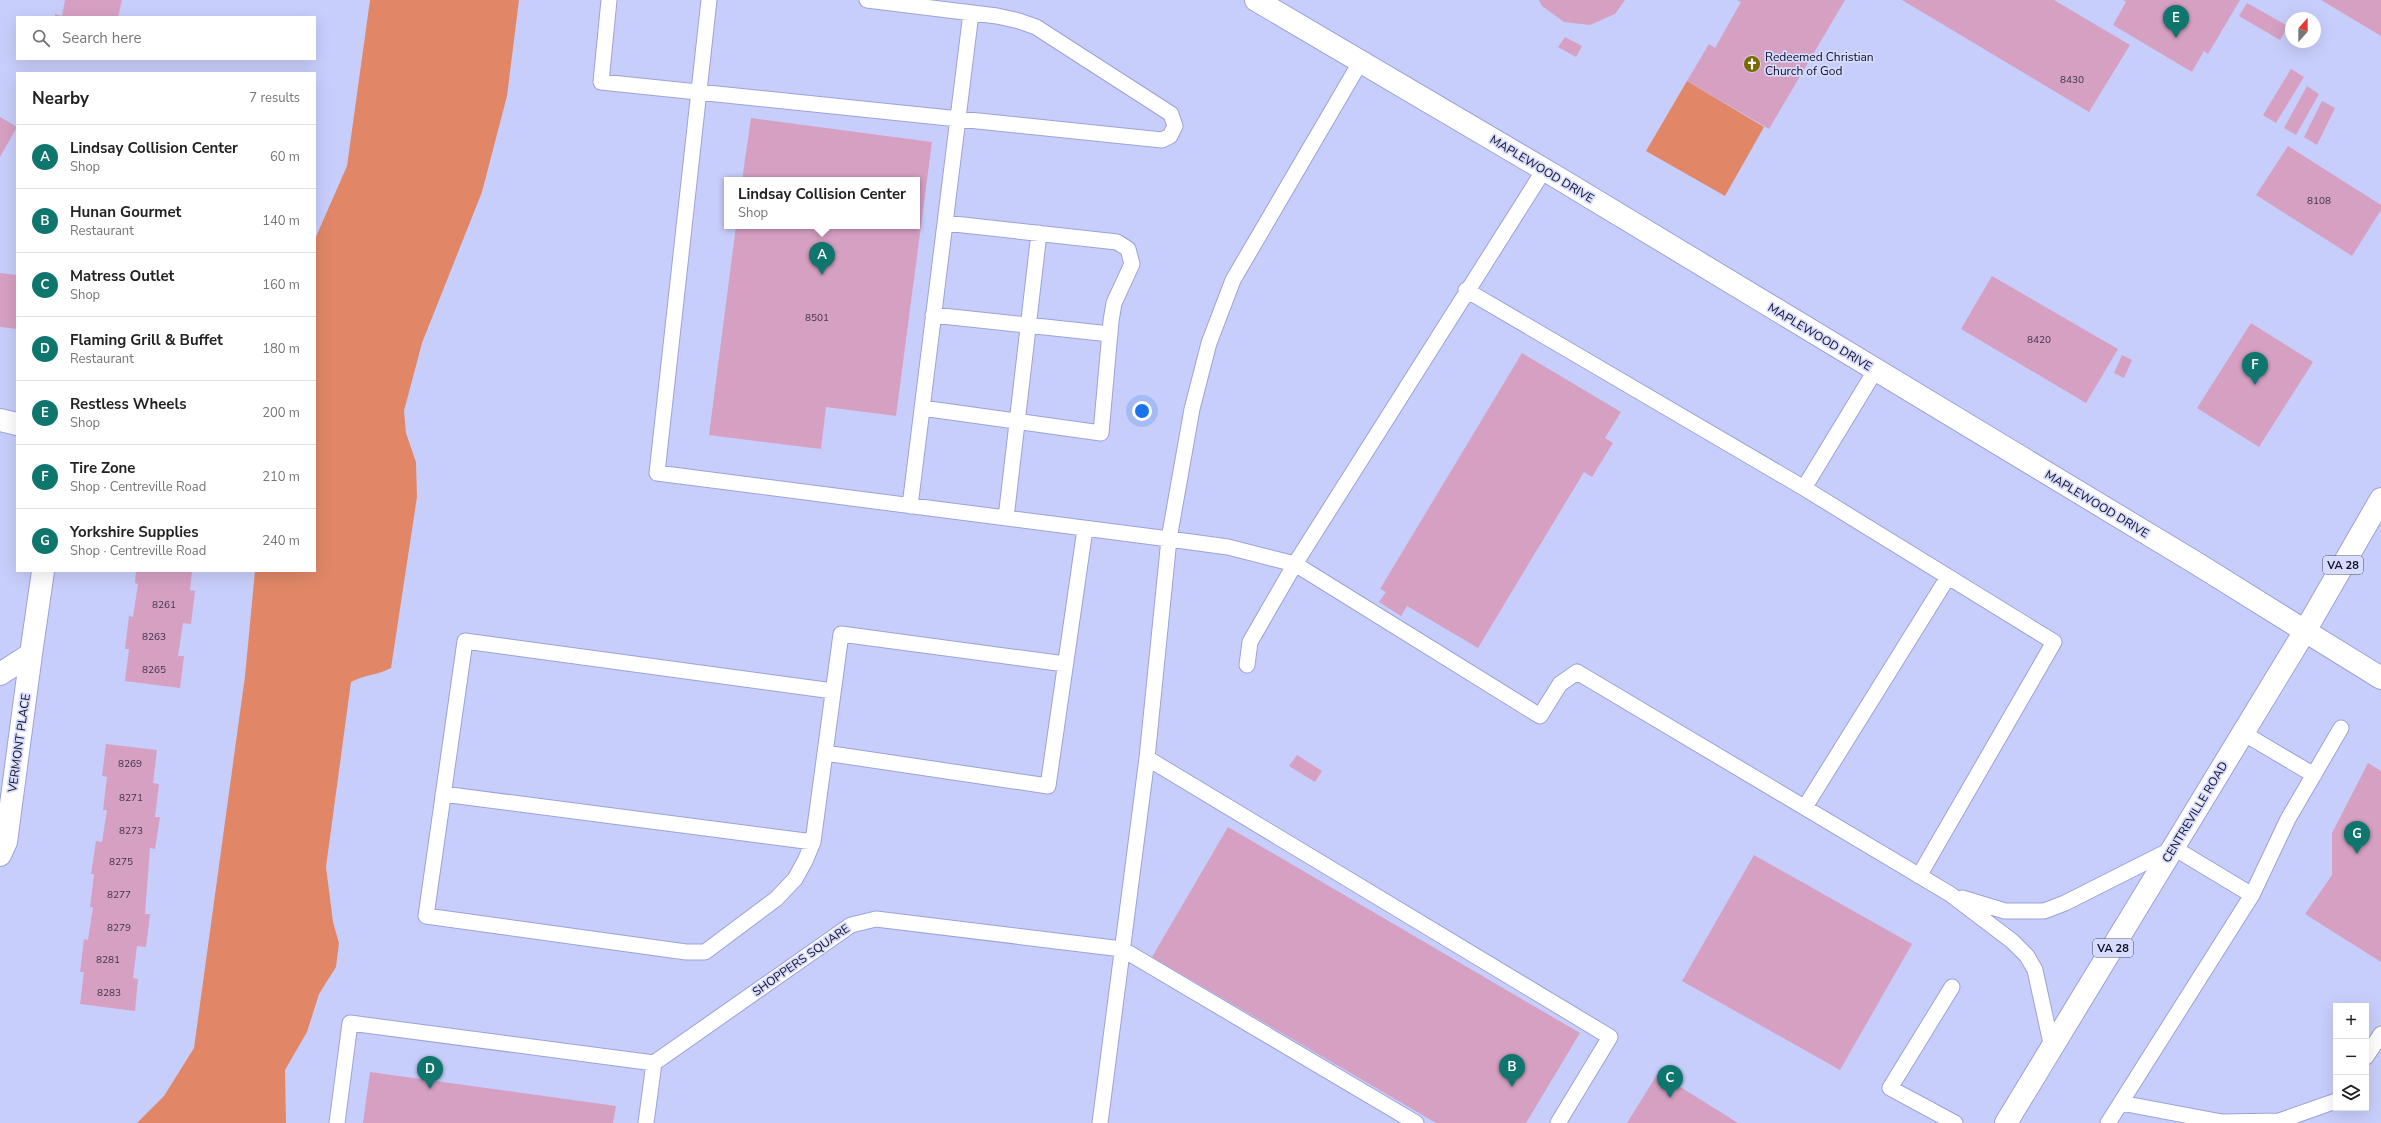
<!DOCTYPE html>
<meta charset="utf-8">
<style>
:root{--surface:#fff;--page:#f2f2f2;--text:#222;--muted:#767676;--line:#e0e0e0;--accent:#0f766e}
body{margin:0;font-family:"Nunito Sans",sans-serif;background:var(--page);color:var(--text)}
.controls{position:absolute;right:12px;bottom:12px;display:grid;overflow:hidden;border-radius:0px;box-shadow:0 4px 16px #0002}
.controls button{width:36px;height:36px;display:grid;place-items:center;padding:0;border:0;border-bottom:1px solid var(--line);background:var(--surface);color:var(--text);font:20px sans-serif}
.compass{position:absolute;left:2285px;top:12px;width:36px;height:36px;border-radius:50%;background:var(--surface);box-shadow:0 4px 16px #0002;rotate:21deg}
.you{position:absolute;left:1142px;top:411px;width:14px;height:14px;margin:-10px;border:3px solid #fff;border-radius:50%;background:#1a73e8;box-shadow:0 0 0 6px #1a73e833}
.badge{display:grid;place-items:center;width:26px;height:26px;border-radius:50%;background:var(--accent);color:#fff;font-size:13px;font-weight:700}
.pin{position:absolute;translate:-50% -33px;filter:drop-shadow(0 1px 2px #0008)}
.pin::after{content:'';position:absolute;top:21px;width:14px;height:12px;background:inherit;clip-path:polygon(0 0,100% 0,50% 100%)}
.popup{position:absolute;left:724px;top:177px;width:196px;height:52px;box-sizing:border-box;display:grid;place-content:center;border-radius:0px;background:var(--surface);filter:drop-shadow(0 1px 3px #0005);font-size:13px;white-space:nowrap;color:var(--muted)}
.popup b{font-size:15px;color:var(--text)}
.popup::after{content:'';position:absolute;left:50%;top:100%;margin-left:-8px;border:8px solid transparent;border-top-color:var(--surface)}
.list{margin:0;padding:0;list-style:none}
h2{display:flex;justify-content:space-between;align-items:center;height:52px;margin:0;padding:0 16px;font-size:17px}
h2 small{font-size:13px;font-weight:400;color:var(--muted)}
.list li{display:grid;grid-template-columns:26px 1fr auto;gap:12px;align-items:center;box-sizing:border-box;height:64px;padding:0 16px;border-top:1px solid var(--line)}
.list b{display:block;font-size:15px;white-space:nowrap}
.list p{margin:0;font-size:13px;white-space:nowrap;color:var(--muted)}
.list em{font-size:13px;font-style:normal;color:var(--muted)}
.icon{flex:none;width:22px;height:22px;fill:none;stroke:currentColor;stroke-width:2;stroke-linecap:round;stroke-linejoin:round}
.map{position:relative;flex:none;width:2381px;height:1123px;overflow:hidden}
.search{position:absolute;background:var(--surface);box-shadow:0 4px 16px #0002;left:16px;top:16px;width:300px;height:44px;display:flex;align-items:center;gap:10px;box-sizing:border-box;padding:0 14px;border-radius:0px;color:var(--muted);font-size:15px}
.panel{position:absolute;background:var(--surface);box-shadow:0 4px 16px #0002;left:16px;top:72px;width:300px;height:500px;border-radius:0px}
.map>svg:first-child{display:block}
</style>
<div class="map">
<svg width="2381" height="1123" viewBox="0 0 2381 1123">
<rect width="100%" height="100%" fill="#c8cefb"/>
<!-- green -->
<path fill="#e18768" d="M 370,0 L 519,0 L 507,96 L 482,192 L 422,343 L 404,411 L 406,433 L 416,462 L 417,497 L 391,668 C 378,675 364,675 351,682 L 326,867 L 333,922 L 339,943 L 336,967 L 319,994 L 307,1032 L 285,1070 L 286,1123 L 137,1123 L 164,1096 L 194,1048 L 245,676 L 255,571 L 315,571 L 315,239 L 347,166 Z
M 1687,81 L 1764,127 L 1725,196 L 1646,151 Z"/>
<!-- building -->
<path fill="#d6a0c3" d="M 65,0 L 122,0 L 118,17 L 55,17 L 55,14 L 62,16 Z
M 1539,0 L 1625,0 L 1615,14 L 1590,25 L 1564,22 L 1542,6 Z
M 1737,0 L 1845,0 L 1769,129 L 1687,81 L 1709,44 L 1715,48 L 1741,2 Z
M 1902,0 L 2054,0 L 2130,45 L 2089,112 Z
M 2123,0 L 2240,0 L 2208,54 L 2204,51 L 2192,72 L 2113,25 L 2126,2 Z
M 2321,0 L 2381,0 L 2381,36 Z
M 2247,3 L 2288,26 L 2280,40 L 2239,16 Z
M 1565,37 L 1582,46 L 1576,57 L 1558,47 Z
M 2291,69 L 2304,77 L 2276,123 L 2263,115 Z
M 2307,86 L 2319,94 L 2296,135 L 2284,128 Z
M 2322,101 L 2335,108 L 2317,145 L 2304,137 Z
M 0,117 L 17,127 L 0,157 Z
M 751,118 L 932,142 L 896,416 L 826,407 L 821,449 L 709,435 L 736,226 L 917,226 L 917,180 L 742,180 Z
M 2288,146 L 2381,205 L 2381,210 L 2352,256 L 2256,195 Z
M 0,273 L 17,275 L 17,329 L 0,327 Z
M 1992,276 L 2118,349 L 2086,403 L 1961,329 Z
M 2251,323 L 2313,362 L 2259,447 L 2197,408 Z
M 1522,353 L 1621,412 L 1605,438 L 1613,443 L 1592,477 L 1584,472 L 1478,648 L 1407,606 L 1401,616 L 1379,602 L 1386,592 L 1380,589 Z
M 2122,355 L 2132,360 L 2124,378 L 2114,373 Z
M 136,571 L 192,571 L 190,590 L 195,591 L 191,624 L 183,623 L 178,656 L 184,656 L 180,688 L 125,681 L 129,649 L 125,649 L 129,616 L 133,617 L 138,584 L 135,583 Z
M 106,744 L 157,750 L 153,783 L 159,784 L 155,817 L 160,817 L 155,849 L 150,848 L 145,914 L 150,914 L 146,947 L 137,946 L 133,978 L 138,979 L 135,1011 L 80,1004 L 84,972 L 80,972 L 84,939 L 88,940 L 93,907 L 90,907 L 94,874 L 91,874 L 96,841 L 102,842 L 107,810 L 103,810 L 107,777 L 102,776 Z
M 1297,755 L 1322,771 L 1315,782 L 1289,766 Z
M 2368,763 L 2381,771 L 2381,962 L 2305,914 L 2332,875 L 2332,833 Z
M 1228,827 L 1580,1033 L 1526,1123 L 1436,1123 L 1152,957 Z
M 1754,855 L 1912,944 L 1840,1070 L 1682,981 Z
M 370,1072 L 616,1106 L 613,1123 L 363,1123 Z
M 1658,1073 L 1738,1123 L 1627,1123 Z"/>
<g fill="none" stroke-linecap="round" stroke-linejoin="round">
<!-- service casing -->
<g stroke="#9ca2d8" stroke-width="17">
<path id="service" d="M 609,0 L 601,82 L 1162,140 L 1170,136 L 1175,126 L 1171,114 L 1036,27 L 1019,21 L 997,16 L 867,0
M 709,0 L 657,473 L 1169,539 L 1228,547 L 1295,564 L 1540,716 L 1560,684 L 1577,672 L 1950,894 L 2012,941 L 2027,956 L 2035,970 L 2052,1048
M 1466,290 L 1804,488 L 1875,371
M 933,315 L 1110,334
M 922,408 L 1101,433 L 1111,321 L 1114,303 L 1132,264 L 1128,249 L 1117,242 L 945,223
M 1804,488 L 2054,642 L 1919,876
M 910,506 L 971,13
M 1006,518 L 1039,233
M 1247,665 L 1250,642 L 1295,564 L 1544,170
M 833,691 L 465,641 L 426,916 L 686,952 L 705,952 L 776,899 L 795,879 L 805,861 L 813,842 L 841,634 L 1065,664
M 2243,733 L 2314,775
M 825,753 L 1048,786 L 1085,529
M 1147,758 L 1610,1037 L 1558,1123
M 443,794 L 813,842
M 1805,807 L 1948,577
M 1962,898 L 2005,911 L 2044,911 L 2065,903 L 2174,848 L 2252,895
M 1952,987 L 1890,1088 L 1955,1123
M 2366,1057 L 2381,1034
M 2121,1103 L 2222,1122 L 2279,1121 L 2336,1101
M 337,1123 L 350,1023 L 654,1063
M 646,1123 L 654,1063 L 851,925 L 876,919 L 1122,949 L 1416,1123
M 1100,1123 L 1147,758 L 1169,539 L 1192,409 L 1209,343 L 1233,280 L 1361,61
M 2108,1123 L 2252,895 L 2288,819 L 2341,728"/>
</g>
<!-- minor casing -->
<g stroke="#9ca2d8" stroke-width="24">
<path id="minor" d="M 0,420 L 17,424
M 2305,631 L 2381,678
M 31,654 L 43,571
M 0,674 L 31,654 L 6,842 L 0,855"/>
</g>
<!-- tertiary casing -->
<g stroke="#9ca2d8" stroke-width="24">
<path id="tertiary" d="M 1256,0 L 1555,176 L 2196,563 L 2305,631"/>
</g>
<!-- trunk casing -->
<g stroke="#9ca2d8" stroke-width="24">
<path id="trunk" d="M 2006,1123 L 2305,631 L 2381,499"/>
</g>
<!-- service -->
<use href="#service" stroke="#fff" stroke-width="15"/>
<!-- minor -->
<use href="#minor" stroke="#fff" stroke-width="22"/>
<!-- tertiary -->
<use href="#tertiary" stroke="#fff" stroke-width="22"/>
<!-- trunk -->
<use href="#trunk" stroke="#fff" stroke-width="22"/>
</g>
<!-- icons -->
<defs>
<g id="church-disc" transform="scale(0.9)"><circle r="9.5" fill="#786900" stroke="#d7dcfe"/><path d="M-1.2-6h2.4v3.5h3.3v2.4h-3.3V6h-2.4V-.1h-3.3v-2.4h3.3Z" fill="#fff"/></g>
</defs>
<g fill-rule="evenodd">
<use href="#church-disc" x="1752" y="64"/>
</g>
<g text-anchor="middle" stroke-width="3.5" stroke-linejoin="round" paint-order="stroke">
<!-- number labels -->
<g font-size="10" fill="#40334b">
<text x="2072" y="83">8430</text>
<text x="2319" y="204">8108</text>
<text x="817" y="321">8501</text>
<text x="2039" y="343">8420</text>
<text x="164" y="608">8261</text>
<text x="154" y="640">8263</text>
<text x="154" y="673">8265</text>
<text x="130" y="767">8269</text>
<text x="131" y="801">8271</text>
<text x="131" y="834">8273</text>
<text x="121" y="865">8275</text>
<text x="119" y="898">8277</text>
<text x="119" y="931">8279</text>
<text x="108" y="963">8281</text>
<text x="109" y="996">8283</text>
</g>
<!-- shield labels -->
<g fill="#d7dcfe" stroke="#4a4c65" stroke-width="1">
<rect x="2323" y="556" width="40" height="18" rx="3"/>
<rect x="2093" y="939" width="40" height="18" rx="3"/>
</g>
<g font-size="11" font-weight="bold" fill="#0e0f23">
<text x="2343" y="569">VA 28</text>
<text x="2113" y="952">VA 28</text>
</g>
<!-- poi labels -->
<g font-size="12" fill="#0e0f23" stroke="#d7dcfe" text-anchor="start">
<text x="1765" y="61">Redeemed Christian<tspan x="1765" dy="14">Church of God</tspan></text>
</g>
<!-- street labels -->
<g font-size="12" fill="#0e0f23" stroke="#d7dcfe">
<text transform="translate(1542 169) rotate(31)" y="4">MAPLEWOOD DRIVE</text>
<text transform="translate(1820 337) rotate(31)" y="4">MAPLEWOOD DRIVE</text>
<text transform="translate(2097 504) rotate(31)" y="4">MAPLEWOOD DRIVE</text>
<text transform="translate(19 743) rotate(-82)" y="4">VERMONT PLACE</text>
<text transform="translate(2195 812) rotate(-59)" y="4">CENTREVILLE ROAD</text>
<text transform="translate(801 960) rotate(-35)" y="4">SHOPPERS SQUARE</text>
</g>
</g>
</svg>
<div class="controls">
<button>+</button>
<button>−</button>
<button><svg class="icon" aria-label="layers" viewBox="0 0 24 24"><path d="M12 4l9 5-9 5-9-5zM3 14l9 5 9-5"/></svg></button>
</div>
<svg class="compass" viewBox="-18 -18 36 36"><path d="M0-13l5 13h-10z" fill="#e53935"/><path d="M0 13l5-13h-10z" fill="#767676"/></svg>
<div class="you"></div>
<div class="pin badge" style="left:822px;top:275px">A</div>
<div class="popup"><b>Lindsay Collision Center</b>Shop</div>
<div class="pin badge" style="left:1512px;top:1087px">B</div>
<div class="pin badge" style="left:1670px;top:1098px">C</div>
<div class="pin badge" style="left:430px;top:1089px">D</div>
<div class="pin badge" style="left:2176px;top:38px">E</div>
<div class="pin badge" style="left:2255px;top:385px">F</div>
<div class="pin badge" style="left:2357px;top:854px">G</div>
<div class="search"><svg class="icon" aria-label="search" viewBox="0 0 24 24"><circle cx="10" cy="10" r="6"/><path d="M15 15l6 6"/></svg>Search here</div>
<section class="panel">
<h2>Nearby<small>7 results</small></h2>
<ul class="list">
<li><span class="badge">A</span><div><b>Lindsay Collision Center</b><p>Shop</p></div><em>60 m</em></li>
<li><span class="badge">B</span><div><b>Hunan Gourmet</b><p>Restaurant</p></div><em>140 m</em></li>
<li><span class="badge">C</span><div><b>Matress Outlet</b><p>Shop</p></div><em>160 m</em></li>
<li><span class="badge">D</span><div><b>Flaming Grill &amp; Buffet</b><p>Restaurant</p></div><em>180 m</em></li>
<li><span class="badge">E</span><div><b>Restless Wheels</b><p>Shop</p></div><em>200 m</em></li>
<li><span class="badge">F</span><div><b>Tire Zone</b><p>Shop · Centreville Road</p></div><em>210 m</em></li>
<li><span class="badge">G</span><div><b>Yorkshire Supplies</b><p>Shop · Centreville Road</p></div><em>240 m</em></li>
</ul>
</section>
</div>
